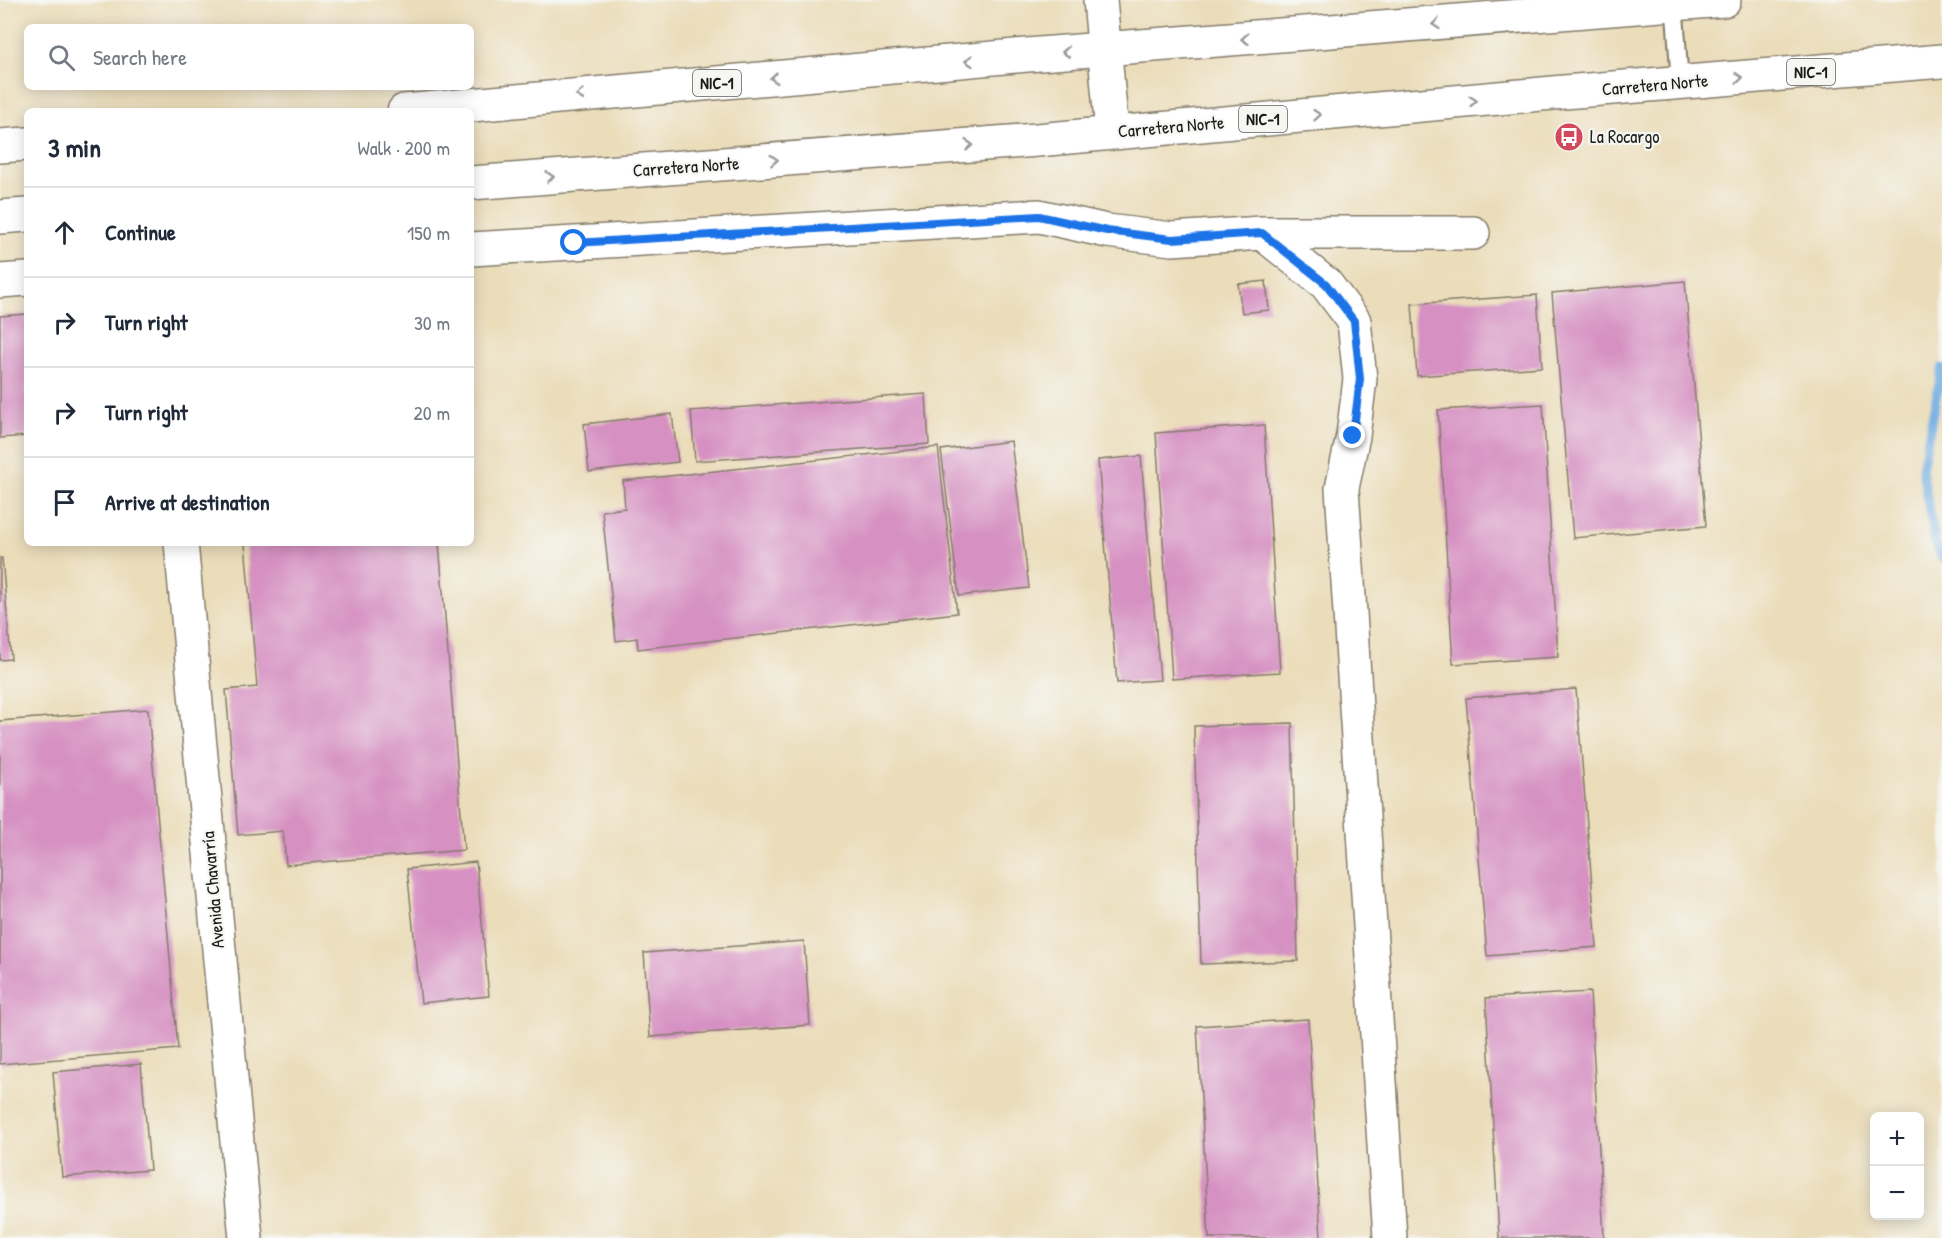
<!DOCTYPE html>
<meta charset="utf-8">
<style>
:root{--surface:#fff;--page:#f2f2f3;--text:#1f2937;--muted:#747a83;--line:#e0e1e3}
body{margin:0;font-family:"Patrick Hand",sans-serif;background:var(--page);color:var(--text)}
.controls{position:absolute;right:18px;bottom:18px;display:grid;overflow:hidden;border-radius:9px;box-shadow:0 3px 15px #0003}
.controls button{width:54px;height:54px;display:grid;place-items:center;padding:0;border:0;border-bottom:2px solid var(--line);background:var(--surface);color:var(--text);font:30px sans-serif}
.stop{position:absolute;width:18px;height:18px;margin:-14px;border:4px solid #1a73e8;border-radius:50%;background:#fff}
.stop.end{background:#1a73e8;border-color:#fff;box-shadow:0 2px 6px #0008}
.list{margin:0;padding:0;list-style:none}
h2{display:flex;justify-content:space-between;align-items:center;height:78px;margin:0;padding:0 24px;font-size:26px}
h2 small{font-size:20px;font-weight:400;color:var(--muted)}
.list li{display:grid;grid-template-columns:39px 1fr auto;gap:18px;align-items:center;box-sizing:border-box;height:90px;padding:0 24px;border-top:2px solid var(--line)}
.list b{display:block;font-size:22px;white-space:nowrap}
.list em{font-size:20px;font-style:normal;color:var(--muted)}
.icon{flex:none;width:33px;height:33px;fill:none;stroke:currentColor;stroke-width:2;stroke-linecap:round;stroke-linejoin:round}
.map{position:relative;flex:none;width:1942px;height:1238px;overflow:hidden}
.search{position:absolute;background:var(--surface);box-shadow:0 3px 15px #0003;left:24px;top:24px;width:450px;height:66px;display:flex;align-items:center;gap:15px;box-sizing:border-box;padding:0 21px;border-radius:9px;color:var(--muted);font-size:22px}
.panel{position:absolute;background:var(--surface);box-shadow:0 3px 15px #0003;left:24px;top:108px;width:450px;height:438px;border-radius:9px}
.map>svg:first-child{display:block}
</style>
<div class="map">
<svg width="1942" height="1238" viewBox="0 0 1942 1238">
<rect width="100%" height="100%" fill="#f6f6f2"/>
<filter id="ink" filterUnits="userSpaceOnUse"><feTurbulence type="fractalNoise" baseFrequency=".0167" numOctaves="2"/><feDisplacementMap in="SourceGraphic" scale="12" xChannelSelector="R" yChannelSelector="G"/><feConvolveMatrix kernelMatrix="1 2 1 2 8 2 1 2 1" color-interpolation-filters="sRGB"/></filter>
<filter id="wash" filterUnits="userSpaceOnUse"><feTurbulence type="fractalNoise" baseFrequency=".008" numOctaves="4" result="noise"/><feDisplacementMap in="SourceGraphic" scale="24" xChannelSelector="R" yChannelSelector="G"/><feGaussianBlur stdDeviation="1.35" result="paint"/><feColorMatrix in="noise" values="0 0 0 0 0 0 0 0 0 0 0 0 0 0 0 0 0 1.4 0 .05"/><feComposite in="paint" operator="in"/></filter>
<g filter="url(#wash)">
<rect width="100%" height="100%" fill="#ebddba"/>
<g fill="none" stroke-linecap="round" stroke-linejoin="round">
<!-- stream -->
<path stroke="#6dace0" stroke-width="9" d="M 1942,368 L 1922,469 L 1935,542 L 1942,558"/>
</g>
<g id="blocks">
<!-- building -->
<path fill="#d690c2" d="M 1266,281 L 1269,310 L 1242,313 L 1238,284 Z
M 1685,281 L 1706,526 L 1573,538 L 1552,293 Z
M 1537,295 L 1542,367 L 1417,376 L 1412,304 Z
M 27,314 L 27,436 L 0,438 L 0,316 Z
M 926,394 L 929,444 L 695,461 L 691,411 Z
M 1543,404 L 1558,657 L 1453,664 L 1438,410 Z
M 672,414 L 678,462 L 589,472 L 584,424 Z
M 1264,425 L 1280,672 L 1172,679 L 1156,433 Z
M 1011,441 L 1029,588 L 959,596 L 941,450 Z
M 938,447 L 957,613 L 638,649 L 637,638 L 616,641 L 602,511 L 625,508 L 623,481 Z
M 1141,456 L 1160,680 L 1117,683 L 1098,460 Z
M 245,543 L 439,543 L 464,850 L 286,865 L 283,831 L 238,835 L 226,690 L 257,687 Z
M 0,558 L 2,558 L 11,659 L 0,660 Z
M 1576,689 L 1597,947 L 1487,956 L 1466,698 Z
M 148,709 L 178,1049 L 0,1064 L 0,721 Z
M 1292,723 L 1298,961 L 1201,964 L 1194,726 Z
M 476,862 L 489,996 L 421,1003 L 407,869 Z
M 804,941 L 810,1025 L 650,1037 L 644,953 Z
M 1590,992 L 1604,1238 L 1499,1238 L 1486,998 Z
M 1308,1019 L 1321,1238 L 1209,1238 L 1197,1026 Z
M 141,1064 L 150,1170 L 62,1177 L 53,1072 Z"/>
</g>
</g>
<g filter="url(#ink)">
<use href="#blocks" fill-opacity="0" stroke="#847c6b" stroke-width="1.5"/>
<g fill="none" stroke-linecap="round" stroke-linejoin="round">
<!-- service casing -->
<g stroke="#847c6b" stroke-width="20">
<path id="service" d="M 1674,0 L 1680,83"/>
</g>
<!-- minor casing -->
<g stroke="#847c6b" stroke-width="36">
<path id="minor" d="M 1100,0 L 1112,132
M 1262,233 L 1326,284 L 1354,321 L 1360,379 L 1353,436 L 1342,488 L 1390,1238
M 471,249 L 1039,216 L 1107,231 L 1172,239 L 1262,233 L 1473,233"/>
</g>
<!-- tertiary casing -->
<g stroke="#847c6b" stroke-width="36">
<path id="tertiary" d="M 0,281 L 27,279
M 181,543 L 246,1238"/>
</g>
<!-- trunk casing -->
<g stroke="#847c6b" stroke-width="36">
<path id="trunk" d="M 404,111 L 1027,55 L 1724,0
M 0,146 L 27,144
M 471,183 L 1037,140 L 1564,92 L 1942,61
M 0,217 L 27,215"/>
</g>
<!-- service -->
<use href="#service" stroke="#fff" stroke-width="16"/>
<!-- minor -->
<use href="#minor" stroke="#fff" stroke-width="33"/>
<!-- tertiary -->
<use href="#tertiary" stroke="#fff" stroke-width="33"/>
<!-- trunk -->
<use href="#trunk" stroke="#fff" stroke-width="33"/>
</g>
<!-- one-way arrows -->
<defs><path id="oneway-chevron" d="M-2-3.5L2.5 0L-2 3.5" fill="none" stroke-width="1.6" stroke-linecap="round" stroke-linejoin="round" transform="scale(1.5)"/></defs>
<g stroke="#999">
<use href="#oneway-chevron" transform="translate(1436 24) rotate(175)"/>
<use href="#oneway-chevron" transform="translate(1245 39) rotate(175)"/>
<use href="#oneway-chevron" transform="translate(1066 52) rotate(176)"/>
<use href="#oneway-chevron" transform="translate(969 61) rotate(175)"/>
<use href="#oneway-chevron" transform="translate(774 78) rotate(175)"/>
<use href="#oneway-chevron" transform="translate(1739 78) rotate(-5)"/>
<use href="#oneway-chevron" transform="translate(580 95) rotate(175)"/>
<use href="#oneway-chevron" transform="translate(1473 101) rotate(-5)"/>
<use href="#oneway-chevron" transform="translate(1317 115) rotate(-5)"/>
<use href="#oneway-chevron" transform="translate(969 145) rotate(-4)"/>
<use href="#oneway-chevron" transform="translate(774 160) rotate(-4)"/>
<use href="#oneway-chevron" transform="translate(550 177) rotate(-4)"/>
</g>
</g>
<g fill="none" stroke-linecap="round" stroke-linejoin="round" filter="url(#ink)">
<!-- route -->
<path stroke="#1a73e8" stroke-width="8" d="M 574,243 L 1039,216 L 1107,231 L 1172,239 L 1262,233 L 1326,284 L 1354,321 L 1360,379 L 1353,436"/>
</g>
<!-- icons -->
<defs>
<g id="bus-disc" transform="scale(1.5)"><circle r="9.5" fill="#d1495b" stroke="#f6f6f2"/><path d="M-5-6H5V4H4V6H2V4H-2V6H-4V4H-5ZM-3.5-4V0h7V-4ZM-3.5 1.2v1.5H-2V1.2ZM2 1.2v1.5H3.5V1.2Z" fill="#fff"/></g>
</defs>
<g fill-rule="evenodd">
<use href="#bus-disc" x="1569" y="137"/>
</g>
<g text-anchor="middle" stroke-width="4.5" stroke-linejoin="round" paint-order="stroke">
<!-- shield labels -->
<g fill="#f6f6f2" stroke="#5d5d5c" stroke-width="1.5">
<rect x="1787" y="59" width="48" height="26" rx="4.5"/>
<rect x="693" y="70" width="48" height="26" rx="4.5"/>
<rect x="1239" y="106" width="48" height="26" rx="4.5"/>
</g>
<g font-size="16" font-weight="bold" fill="#1c1c1c">
<text x="1811" y="78">NIC-1</text>
<text x="717" y="89">NIC-1</text>
<text x="1263" y="125">NIC-1</text>
</g>
<!-- street labels -->
<g font-size="18" fill="#1c1c1c" stroke="#f6f6f2">
<text transform="translate(1655 85) rotate(-5)" y="6">Carretera Norte</text>
<text transform="translate(1171 127) rotate(-5)" y="6">Carretera Norte</text>
<text transform="translate(686 167) rotate(-4)" y="6">Carretera Norte</text>
<text transform="translate(213 890) rotate(-95)" y="6">Avenida Chavarría</text>
</g>
<!-- poi labels -->
<g font-size="18" fill="#1c1c1c" stroke="#f6f6f2" text-anchor="start">
<text x="1590" y="143">La Rocargo</text>
</g>
</g>
</svg>
<div class="controls">
<button>+</button>
<button>−</button>
</div>
<div class="stop" style="left:574px;top:243px"></div>
<div class="stop end" style="left:1353px;top:436px"></div>
<div class="search"><svg class="icon" aria-label="search" viewBox="0 0 24 24"><circle cx="10" cy="10" r="6"/><path d="M15 15l6 6"/></svg>Search here</div>
<section class="panel">
<h2>3 min<small>Walk · 200 m</small></h2>
<ul class="list">
<li><svg class="icon" aria-label="ahead" viewBox="0 0 24 24"><path d="M12 20V5M6 11l6-6 6 6"/></svg><div><b>Continue</b></div><em>150 m</em></li>
<li><svg class="icon" aria-label="right" viewBox="0 0 24 24"><path d="M7 20v-9h11M14 6l5 5-5 5"/></svg><div><b>Turn right</b></div><em>30 m</em></li>
<li><svg class="icon" aria-label="right" viewBox="0 0 24 24"><path d="M7 20v-9h11M14 6l5 5-5 5"/></svg><div><b>Turn right</b></div><em>20 m</em></li>
<li><svg class="icon" aria-label="arrive" viewBox="0 0 24 24"><path d="M6 21V4h12l-3 4 3 4H6"/></svg><div><b>Arrive at destination</b></div></li>
</ul>
</section>
</div>
